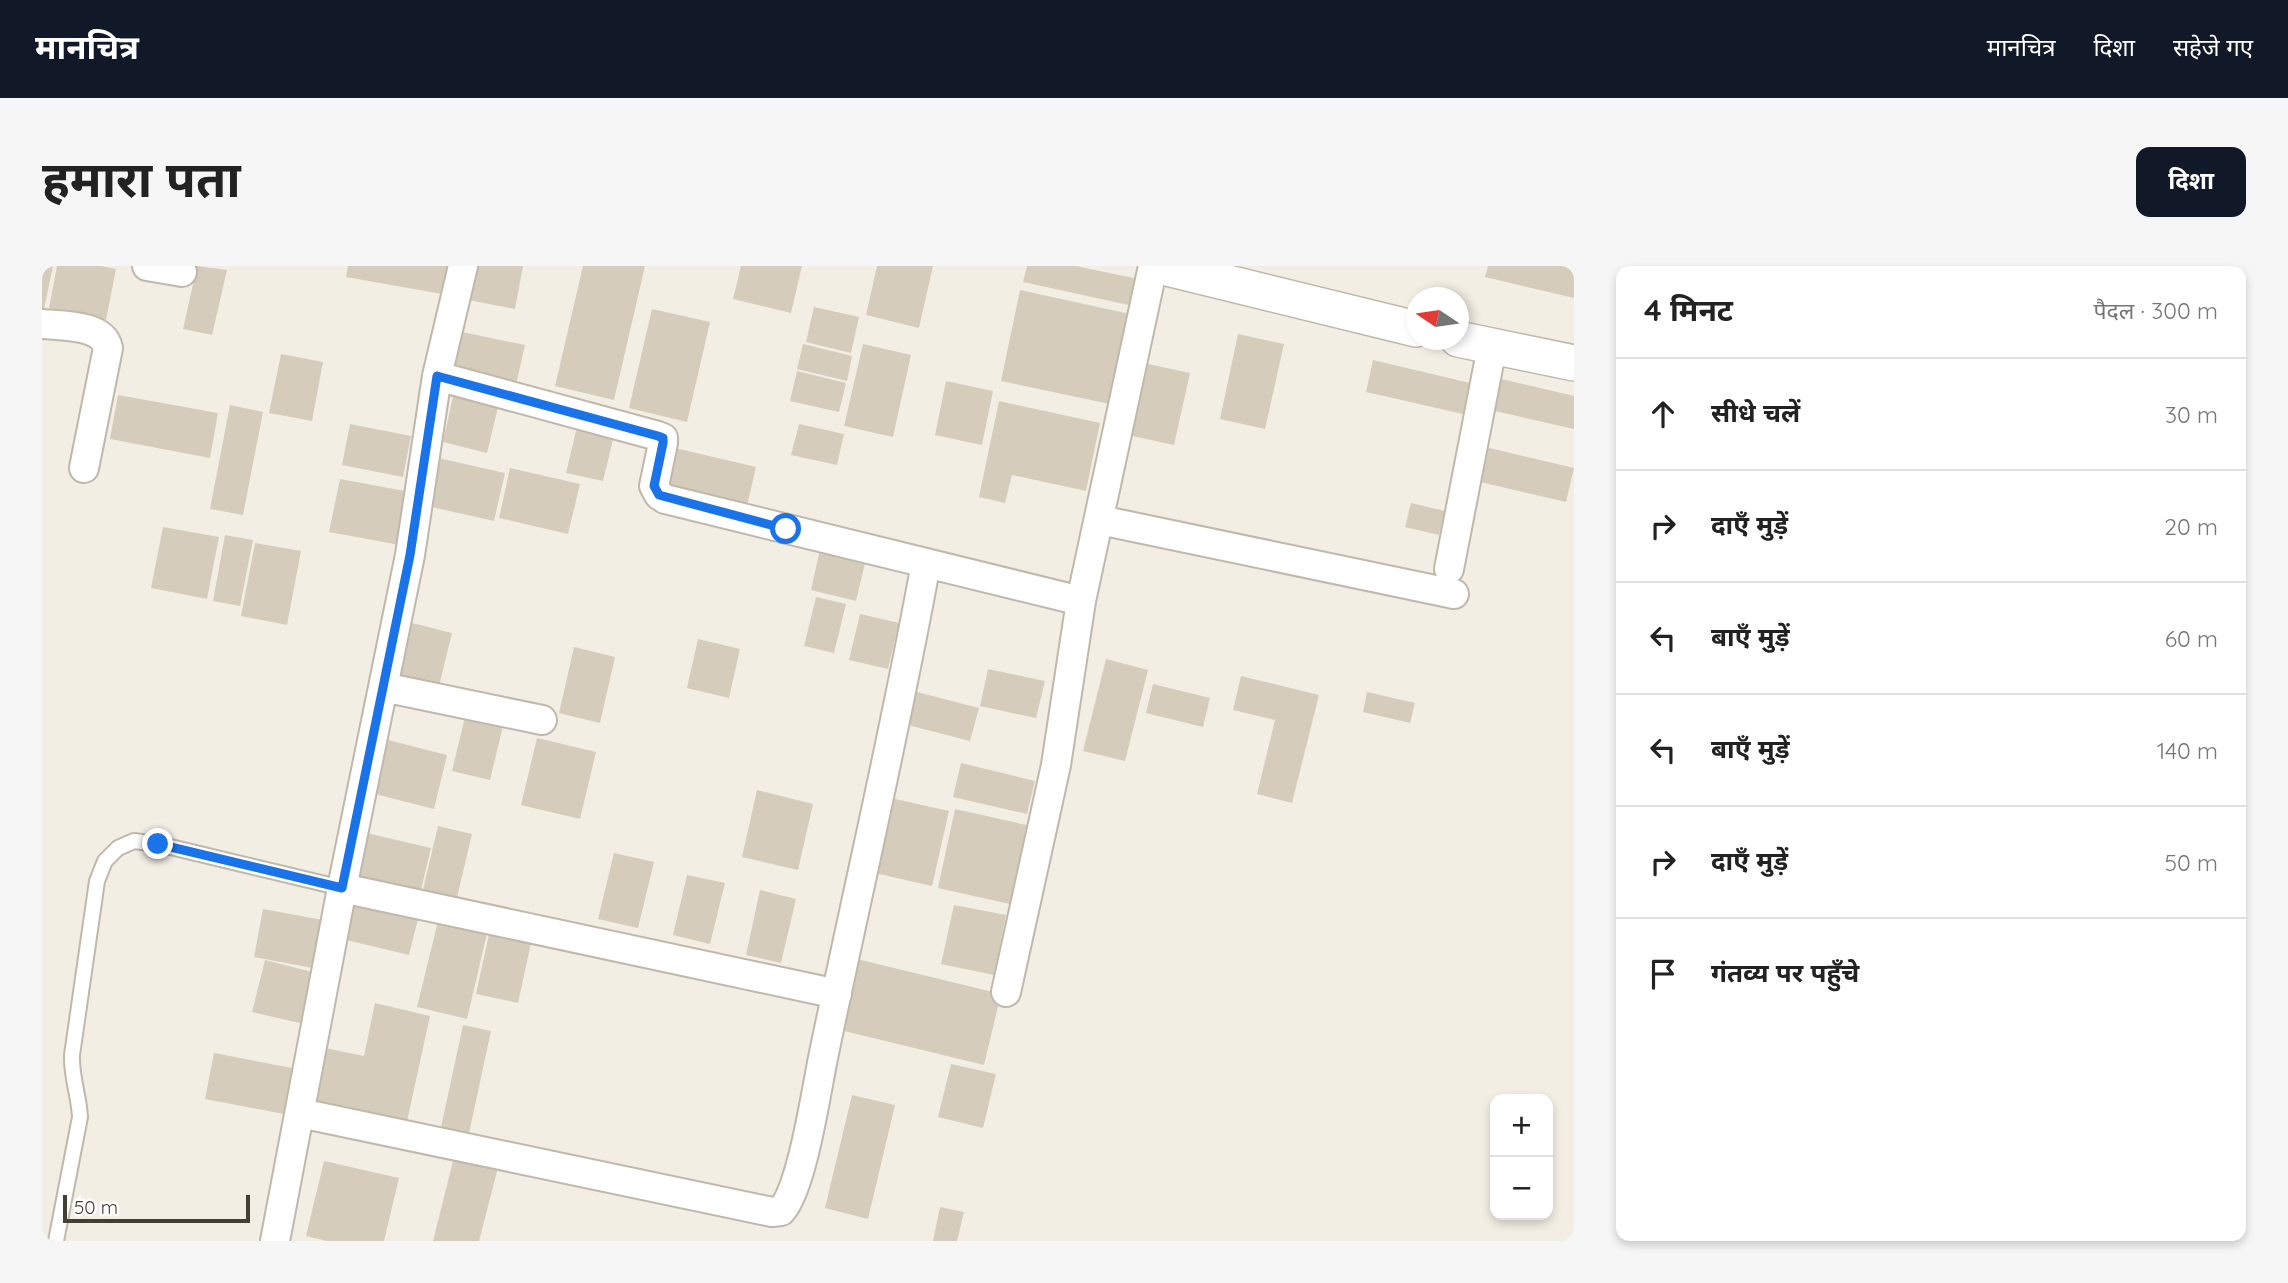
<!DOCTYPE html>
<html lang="hi">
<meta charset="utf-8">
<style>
:root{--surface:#fff;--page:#f6f6f6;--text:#222;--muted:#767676;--line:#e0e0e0;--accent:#111827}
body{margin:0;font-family:Quicksand,"Noto Sans Devanagari",sans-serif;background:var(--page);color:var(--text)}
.controls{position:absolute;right:21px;bottom:21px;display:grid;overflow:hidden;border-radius:14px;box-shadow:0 4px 10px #0003}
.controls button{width:63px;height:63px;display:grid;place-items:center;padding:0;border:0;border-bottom:2px solid var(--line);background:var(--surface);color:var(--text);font:35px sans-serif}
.compass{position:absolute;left:1364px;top:21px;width:63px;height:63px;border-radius:50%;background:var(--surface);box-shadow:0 4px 10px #0003;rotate:283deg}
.scale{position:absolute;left:21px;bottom:18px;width:187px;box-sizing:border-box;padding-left:7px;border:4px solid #443e34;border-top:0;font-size:19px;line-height:24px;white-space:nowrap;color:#443e34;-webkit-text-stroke:5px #fff;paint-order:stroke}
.stop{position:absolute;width:21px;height:21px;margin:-16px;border:5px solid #1a73e8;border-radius:50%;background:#fff}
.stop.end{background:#1a73e8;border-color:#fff;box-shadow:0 2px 7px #0008}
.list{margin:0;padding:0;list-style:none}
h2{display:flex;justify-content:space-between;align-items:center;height:91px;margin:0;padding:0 28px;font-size:30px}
h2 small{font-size:23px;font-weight:400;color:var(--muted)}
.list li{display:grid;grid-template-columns:46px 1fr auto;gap:21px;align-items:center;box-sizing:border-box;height:112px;padding:0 28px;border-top:2px solid var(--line)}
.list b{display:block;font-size:26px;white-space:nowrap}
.list em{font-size:23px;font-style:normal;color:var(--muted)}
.icon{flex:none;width:38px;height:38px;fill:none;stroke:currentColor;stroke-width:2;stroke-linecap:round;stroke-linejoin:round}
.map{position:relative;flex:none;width:1532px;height:975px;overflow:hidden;border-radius:14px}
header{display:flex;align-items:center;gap:42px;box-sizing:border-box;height:98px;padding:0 35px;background:var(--accent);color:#fff}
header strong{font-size:33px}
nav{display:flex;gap:38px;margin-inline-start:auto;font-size:24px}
.intro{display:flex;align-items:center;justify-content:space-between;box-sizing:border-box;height:168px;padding:0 42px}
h1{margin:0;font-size:49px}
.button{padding:18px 32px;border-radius:14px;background:var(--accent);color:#fff;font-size:24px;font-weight:700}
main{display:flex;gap:42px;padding:0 42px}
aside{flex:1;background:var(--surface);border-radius:14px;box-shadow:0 4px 10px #0003}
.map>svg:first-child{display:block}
</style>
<header>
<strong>मानचित्र</strong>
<nav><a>मानचित्र</a><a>दिशा</a><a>सहेजे गए</a></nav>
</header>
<div class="intro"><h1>हमारा पता</h1><a class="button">दिशा</a></div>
<main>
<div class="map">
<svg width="1532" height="975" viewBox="0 0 1532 975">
<rect width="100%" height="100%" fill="#f2eee4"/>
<!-- building -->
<path fill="#d6ccbc" d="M 0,0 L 11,0 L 2,43 L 0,43 Z
M 15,0 L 59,0 L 74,3 L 64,54 L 7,42 Z
M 155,0 L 185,4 L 170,69 L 141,63 Z
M 306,0 L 405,0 L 400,28 L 304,11 Z
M 428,0 L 481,0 L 473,43 L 421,33 Z
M 541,0 L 603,0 L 572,134 L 513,120 Z
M 699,0 L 760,0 L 749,47 L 691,33 Z
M 835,0 L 891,0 L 877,62 L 824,49 Z
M 985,0 L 1034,0 L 1096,13 L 1091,40 L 981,16 Z
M 1446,0 L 1532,0 L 1532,32 L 1443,11 Z
M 978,24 L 1088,48 L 1068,138 L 959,115 Z
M 772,41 L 817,51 L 809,87 L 764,76 Z
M 610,43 L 668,56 L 645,156 L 587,142 Z
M 411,64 L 483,79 L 473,123 L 401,108 Z
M 1196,68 L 1242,78 L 1223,163 L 1178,153 Z
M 761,78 L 810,90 L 805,115 L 755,103 Z
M 821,78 L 869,89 L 851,171 L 802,160 Z
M 239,88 L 281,96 L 270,155 L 227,147 Z
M 1331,94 L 1428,117 L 1421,148 L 1324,126 Z
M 1097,96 L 1148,107 L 1132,179 L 1081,168 Z
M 755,105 L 804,117 L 797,146 L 748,135 Z
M 1451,111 L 1532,130 L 1532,163 L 1444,143 Z
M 904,115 L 951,125 L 940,179 L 893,169 Z
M 412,126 L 457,137 L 445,187 L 401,176 Z
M 76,129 L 176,147 L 168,192 L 68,173 Z
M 957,135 L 1058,157 L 1044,225 L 970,209 L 963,237 L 937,231 Z
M 188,139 L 221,146 L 201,249 L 168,243 Z
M 537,152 L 574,161 L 561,215 L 524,207 Z
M 308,158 L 369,170 L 361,211 L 300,199 Z
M 757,158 L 802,168 L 795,199 L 749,189 Z
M 1439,180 L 1532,202 L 1524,236 L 1430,214 Z
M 633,182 L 714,201 L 705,240 L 624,221 Z
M 396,192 L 463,207 L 452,255 L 385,240 Z
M 468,202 L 538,218 L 526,268 L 457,252 Z
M 298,213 L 368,226 L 358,279 L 287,266 Z
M 1369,237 L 1403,245 L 1397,269 L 1363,261 Z
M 121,261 L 177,271 L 165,333 L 109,322 Z
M 183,269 L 211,274 L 198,340 L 171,335 Z
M 780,274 L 826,285 L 814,335 L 769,324 Z
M 213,277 L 259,285 L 245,359 L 199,350 Z
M 774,331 L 804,338 L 792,387 L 762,380 Z
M 818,348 L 857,357 L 846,403 L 807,394 Z
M 362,355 L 410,367 L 397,420 L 350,408 Z
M 656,373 L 698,383 L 687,432 L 645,422 Z
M 532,381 L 573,391 L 558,457 L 517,447 Z
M 1064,393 L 1106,404 L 1083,495 L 1041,485 Z
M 946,403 L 1003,415 L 994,452 L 938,440 Z
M 1199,410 L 1277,429 L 1250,537 L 1215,528 L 1233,454 L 1191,444 Z
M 1111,418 L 1168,432 L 1161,461 L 1104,447 Z
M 867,424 L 937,442 L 928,475 L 858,457 Z
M 1325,426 L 1373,437 L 1368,457 L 1321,446 Z
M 424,447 L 462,456 L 448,514 L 410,505 Z
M 495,472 L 554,486 L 538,553 L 479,539 Z
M 342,473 L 405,489 L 392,543 L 329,527 Z
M 919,497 L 993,515 L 985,548 L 911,531 Z
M 715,524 L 771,538 L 756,604 L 700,591 Z
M 840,530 L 907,545 L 890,620 L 824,605 Z
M 913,543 L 989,560 L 972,639 L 896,622 Z
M 396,560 L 430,568 L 413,640 L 379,632 Z
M 320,566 L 389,582 L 378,628 L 309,611 Z
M 572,587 L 612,596 L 596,662 L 556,653 Z
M 645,609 L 683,617 L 668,678 L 631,669 Z
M 718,624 L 754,633 L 739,697 L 704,689 Z
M 307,628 L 378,645 L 367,689 L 296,672 Z
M 912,639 L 964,649 L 952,709 L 899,698 Z
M 221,643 L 281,654 L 271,702 L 212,691 Z
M 398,647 L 447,659 L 425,753 L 375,741 Z
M 449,659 L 491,668 L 476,737 L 434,728 Z
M 811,692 L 959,728 L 942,799 L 794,763 Z
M 223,694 L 278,708 L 266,759 L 210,746 Z
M 333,737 L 388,750 L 364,860 L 270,840 L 283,782 L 322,790 Z
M 421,759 L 449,765 L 426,872 L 398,866 Z
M 172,787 L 250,802 L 242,848 L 163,833 Z
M 909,798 L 954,808 L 941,862 L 896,851 Z
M 810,829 L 853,839 L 826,953 L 783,942 Z
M 413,887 L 457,898 L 437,975 L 391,975 Z
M 282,895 L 357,912 L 342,975 L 285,975 L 264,970 Z
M 898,941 L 922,946 L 915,975 L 891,975 Z"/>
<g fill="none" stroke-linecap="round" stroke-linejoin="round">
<!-- service casing -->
<g stroke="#c0b8aa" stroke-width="18">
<path id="service" d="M 14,975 L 38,851 C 37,830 29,810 30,789 L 55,615 L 63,595 L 76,582 L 92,575 L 116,578 L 300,622"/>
</g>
<!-- minor casing -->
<g stroke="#c0b8aa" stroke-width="32">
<path id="minor" d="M 105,0 L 140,6
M 0,58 C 20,60 61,58 66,82 L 42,202
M 395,110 L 616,170 L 621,172 L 621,177 L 612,220 L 617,229 L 623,233 L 1039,335
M 1058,254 L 1412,328
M 1407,303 L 1450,81
M 341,421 L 500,454
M 300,622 L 795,728
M 964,726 L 1014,499 L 1039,335 L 1111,0
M 258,847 L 730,946 L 739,945 C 760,923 774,826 781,792 C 815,627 854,463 884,297
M 233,975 L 300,622 L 368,289 L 395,110 L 421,0"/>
</g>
<!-- tertiary casing -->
<g stroke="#c0b8aa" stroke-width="38">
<path id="tertiary" d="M 1117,0 L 1374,63
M 1416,73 L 1532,97"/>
</g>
<!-- service -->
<use href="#service" stroke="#fff" stroke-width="14"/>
<!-- minor -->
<use href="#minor" stroke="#fff" stroke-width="28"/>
<!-- tertiary -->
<use href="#tertiary" stroke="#fff" stroke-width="35"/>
</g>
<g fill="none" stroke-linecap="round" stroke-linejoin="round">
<!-- route -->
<path stroke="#1a73e8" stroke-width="9" d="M 116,578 L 300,622 L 368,289 L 395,110 L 616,170 L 621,172 L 621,177 L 612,220 L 617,229 L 744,263"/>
</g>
</svg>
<div class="controls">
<button>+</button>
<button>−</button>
</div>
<svg class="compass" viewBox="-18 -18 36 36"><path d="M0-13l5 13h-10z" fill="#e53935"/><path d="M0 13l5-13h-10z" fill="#767676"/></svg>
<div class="scale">50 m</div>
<div class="stop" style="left:744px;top:263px"></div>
<div class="stop end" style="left:116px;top:578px"></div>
</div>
<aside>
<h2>4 मिनट<small>पैदल · 300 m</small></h2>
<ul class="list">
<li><svg class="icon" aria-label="ahead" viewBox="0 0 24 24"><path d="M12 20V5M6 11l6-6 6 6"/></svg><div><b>सीधे चलें</b></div><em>30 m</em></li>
<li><svg class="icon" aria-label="right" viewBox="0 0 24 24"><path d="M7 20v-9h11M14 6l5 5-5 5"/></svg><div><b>दाएँ मुड़ें</b></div><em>20 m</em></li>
<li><svg class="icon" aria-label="left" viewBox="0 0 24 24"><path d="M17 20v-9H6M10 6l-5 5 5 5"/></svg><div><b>बाएँ मुड़ें</b></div><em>60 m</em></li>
<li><svg class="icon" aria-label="left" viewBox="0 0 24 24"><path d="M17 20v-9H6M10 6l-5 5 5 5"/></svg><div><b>बाएँ मुड़ें</b></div><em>140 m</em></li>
<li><svg class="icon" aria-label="right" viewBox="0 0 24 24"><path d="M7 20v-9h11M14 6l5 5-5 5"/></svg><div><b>दाएँ मुड़ें</b></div><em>50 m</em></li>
<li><svg class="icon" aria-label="arrive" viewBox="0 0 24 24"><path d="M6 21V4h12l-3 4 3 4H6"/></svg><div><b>गंतव्य पर पहुँचे</b></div></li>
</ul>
</aside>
</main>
